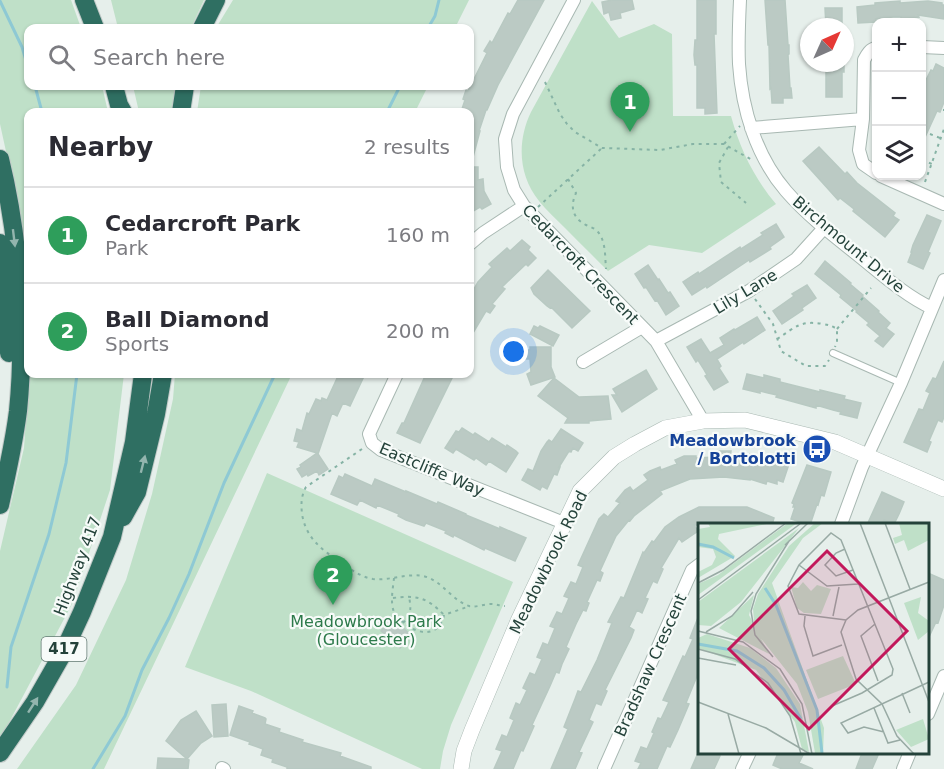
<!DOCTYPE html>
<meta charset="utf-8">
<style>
:root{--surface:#fff;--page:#f7f7f7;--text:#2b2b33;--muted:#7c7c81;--line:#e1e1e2;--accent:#1a73e8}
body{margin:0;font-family:"DejaVu Sans",sans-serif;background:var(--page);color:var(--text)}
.controls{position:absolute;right:18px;top:18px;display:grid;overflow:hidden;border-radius:12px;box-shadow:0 2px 4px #0004}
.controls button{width:54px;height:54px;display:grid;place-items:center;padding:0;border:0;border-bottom:2px solid var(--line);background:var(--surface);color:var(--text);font:30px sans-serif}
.compass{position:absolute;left:800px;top:18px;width:54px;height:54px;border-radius:50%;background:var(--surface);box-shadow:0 2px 4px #0004;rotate:45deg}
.you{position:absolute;left:514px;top:352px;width:21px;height:21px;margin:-15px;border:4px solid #fff;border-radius:50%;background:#1a73e8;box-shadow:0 0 0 9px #1a73e833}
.badge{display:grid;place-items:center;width:39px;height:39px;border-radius:50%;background:var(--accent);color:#fff;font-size:20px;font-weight:700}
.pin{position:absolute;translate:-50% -50px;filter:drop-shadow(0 2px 3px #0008)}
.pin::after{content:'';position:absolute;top:32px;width:21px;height:18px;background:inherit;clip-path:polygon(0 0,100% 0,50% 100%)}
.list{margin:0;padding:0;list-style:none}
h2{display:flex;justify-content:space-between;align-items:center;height:78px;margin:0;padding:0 24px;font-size:26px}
h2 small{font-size:20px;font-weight:400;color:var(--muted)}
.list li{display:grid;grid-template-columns:39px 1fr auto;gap:18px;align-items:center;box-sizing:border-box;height:96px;padding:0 24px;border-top:2px solid var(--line)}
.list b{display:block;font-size:22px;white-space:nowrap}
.list p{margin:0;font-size:20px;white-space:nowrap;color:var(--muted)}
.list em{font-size:20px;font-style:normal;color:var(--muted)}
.icon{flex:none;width:33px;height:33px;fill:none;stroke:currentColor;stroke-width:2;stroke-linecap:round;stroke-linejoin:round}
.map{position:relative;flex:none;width:944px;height:769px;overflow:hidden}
.search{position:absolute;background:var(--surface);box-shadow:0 2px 4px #0004;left:24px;top:24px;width:450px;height:66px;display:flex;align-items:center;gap:15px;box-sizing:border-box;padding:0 21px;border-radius:12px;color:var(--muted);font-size:22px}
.panel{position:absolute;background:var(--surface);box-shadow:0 2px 4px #0004;left:24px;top:108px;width:450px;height:270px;border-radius:12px}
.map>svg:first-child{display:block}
</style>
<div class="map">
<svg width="944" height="769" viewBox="0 0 944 769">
<rect width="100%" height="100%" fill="#e6efeb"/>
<!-- green -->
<path fill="#bfe0c8" d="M 0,0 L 71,0 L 81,28 L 28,28 L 28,86 L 102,86 L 108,112 L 28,112 L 28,314 L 23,229 L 0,124 Z
M 111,0 L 204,0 L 191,28 L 118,28 Z
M 233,0 L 469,0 L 455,28 L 216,28 Z
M 592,1 L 619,38 L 654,24 L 672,34 L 673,116 L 731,116 C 740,149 754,178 776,204 L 702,253 L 649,245 L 608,271 C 593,256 579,242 565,228 C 556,219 546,210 539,201 C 518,175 517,141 531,112 Z
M 133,86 L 175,86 L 173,112 L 139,112 Z
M 201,86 L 428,86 L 415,112 L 197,112 Z
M 29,374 L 124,374 L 110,490 L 72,604 L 5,730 L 0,737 L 0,551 L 24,448 Z
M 175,374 L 292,374 L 104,769 L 17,769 L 76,685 L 126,580 L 152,494 L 173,399 Z
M 267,473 L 513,582 L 451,725 L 443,751 L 440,769 L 422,769 L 251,691 L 185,667 Z"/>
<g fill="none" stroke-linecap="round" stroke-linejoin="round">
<!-- stream -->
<path stroke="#8ec9d4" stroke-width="3" d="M 0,1 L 22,47 L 28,67
M 428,28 L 435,16 L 439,0
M 35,86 L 42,112
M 387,112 L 400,86
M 7,687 L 11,647 L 49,534 L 66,463 L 77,374
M 93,769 L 125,716 L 142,670 L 169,618 L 189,574 L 224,483 L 275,374"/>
</g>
<!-- building -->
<path fill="#bbcac4" stroke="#b8c9c2" stroke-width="1.5" d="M 518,0 L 544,0 L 498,85 L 487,110 L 486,110 L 479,131 L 480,131 L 473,157 L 470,157 L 470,112 L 461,112 L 465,100 L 463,99 L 466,90 L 468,91 L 487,53 L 484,51 L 490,41 L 492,43 L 508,13 L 510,14 Z
M 612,0 L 632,0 L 634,9 L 620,13 L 621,18 L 611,20 L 609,12 L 604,14 L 602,2 Z
M 697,0 L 716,0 L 716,34 L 714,34 L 717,113 L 705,114 L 705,108 L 697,108 L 697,65 L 695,65 L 694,55 L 695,40 L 697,40 Z
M 765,0 L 785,0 L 788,45 L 789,45 L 789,54 L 788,55 L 790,88 L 791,88 L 792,98 L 783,98 L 783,103 L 772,103 L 771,88 L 770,89 L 769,45 L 768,45 Z
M 900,1 L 900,3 L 928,1 L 942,3 L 942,5 L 944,5 L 944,19 L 918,15 L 919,17 L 901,19 L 901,17 L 893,17 L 876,19 L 876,22 L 858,23 L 857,7 L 875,5 L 875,3 Z
M 825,8 L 842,8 L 842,27 L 826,27 Z
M 828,63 L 844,63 L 844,72 L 842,72 L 842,97 L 826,97 L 826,72 L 828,72 Z
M 936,64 L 944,68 L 944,102 L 940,112 L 937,111 L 921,146 L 921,90 L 931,70 L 933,71 Z
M 819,147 L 845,174 L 847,172 L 857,183 L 895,213 L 893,216 L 899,220 L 885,237 L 853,211 L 854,209 L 840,198 L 838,200 L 803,161 Z
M 470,167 L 478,167 L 478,180 L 483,179 L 484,191 L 491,204 L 482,209 L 480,207 L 470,213 Z
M 927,215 L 941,221 L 928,252 L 930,253 L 923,269 L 908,262 L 912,252 L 911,252 L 913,245 Z
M 776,224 L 784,237 L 770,247 L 771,249 L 750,262 L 749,260 L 707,288 L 706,286 L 692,295 L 683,282 L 698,272 L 699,274 L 740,247 L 741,249 L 763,235 L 761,233 Z
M 522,240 L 530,247 L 528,250 L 536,258 L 528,266 L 526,264 L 502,287 L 505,289 L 492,304 L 495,306 L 490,313 L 486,311 L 470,338 L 470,296 L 478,282 L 492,267 L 489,264 L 507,248 L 510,251 Z
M 825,261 L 851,283 L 850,284 L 863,295 L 862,296 L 879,311 L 878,312 L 890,323 L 886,328 L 894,334 L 883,347 L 875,341 L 880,336 L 867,325 L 869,323 L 856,312 L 857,311 L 840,297 L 841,295 L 815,274 Z
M 648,265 L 658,280 L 659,279 L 668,293 L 670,292 L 679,306 L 666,315 L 657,300 L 655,301 L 646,287 L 644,288 L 635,274 Z
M 548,270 L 590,311 L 572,328 L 551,307 L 550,308 L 547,306 L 534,294 L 531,288 Z
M 807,285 L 816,298 L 802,308 L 803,310 L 782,324 L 773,311 L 794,296 L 792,294 Z
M 757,317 L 765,330 L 744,344 L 743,342 L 717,359 L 721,366 L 719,368 L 728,382 L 714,390 L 705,376 L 707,375 L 703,368 L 698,360 L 696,362 L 687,347 L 701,339 L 710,353 L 724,345 L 720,338 L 734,329 L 735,330 Z
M 534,326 L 538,328 L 540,326 L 559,335 L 553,346 L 530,334 Z
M 530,347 L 551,347 L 551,367 L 555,377 L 531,385 L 527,374 L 531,372 L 530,359 L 525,359 L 525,350 L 530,350 Z
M 944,361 L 944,417 L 942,422 L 938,420 L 929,441 L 931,442 L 927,452 L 904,442 L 919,409 L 923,410 L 930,393 L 926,391 L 933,378 L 936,379 Z
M 646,370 L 657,389 L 622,412 L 612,395 L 617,395 L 613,389 Z
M 339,374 L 365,374 L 350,406 L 343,403 L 337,416 L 332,413 L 318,454 L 328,469 L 319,475 L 317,471 L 308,476 L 307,474 L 302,477 L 297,469 L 301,467 L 300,465 L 317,453 L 297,447 L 299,442 L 294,441 L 297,429 L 302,431 L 307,413 L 309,414 L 316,399 L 321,401 L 322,398 L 327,400 Z
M 426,374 L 449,374 L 453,376 L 420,443 L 397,433 L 402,423 L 404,423 Z
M 747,374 L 764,378 L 764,375 L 780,379 L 780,382 L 820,392 L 820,390 L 845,396 L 844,399 L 861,403 L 857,418 L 840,414 L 841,412 L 833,410 L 816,405 L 816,408 L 776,397 L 777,395 L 768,393 L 760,391 L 760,393 L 743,389 Z
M 554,378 L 579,397 L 608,396 L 611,419 L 589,421 L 589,423 L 565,423 L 568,418 L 538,396 Z
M 462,428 L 473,435 L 475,433 L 489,442 L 492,438 L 506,447 L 507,445 L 516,451 L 518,453 L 506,472 L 489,461 L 486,465 L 476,458 L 474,460 L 456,449 L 453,453 L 445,448 L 456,431 L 459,432 Z
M 561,429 L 583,443 L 578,451 L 573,448 L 571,452 L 569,451 L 559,467 L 560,467 L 557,475 L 554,474 L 547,489 L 542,486 L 540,490 L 522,480 L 528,469 L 533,471 L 541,451 L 547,442 L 549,440 L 552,442 Z
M 715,451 L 731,451 L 730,458 L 749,461 L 750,454 L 775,462 L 775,460 L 789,464 L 783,482 L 777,480 L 777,484 L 767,481 L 766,484 L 750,479 L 750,480 L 724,477 L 690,479 L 660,491 L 662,494 L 634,516 L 630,521 L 629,520 L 616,536 L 610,549 L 600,571 L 603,573 L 600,581 L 597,580 L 587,602 L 589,603 L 586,611 L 583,610 L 576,624 L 566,647 L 569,649 L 562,664 L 559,673 L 556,672 L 550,686 L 532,725 L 534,726 L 523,751 L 521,750 L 513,769 L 494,769 L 502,751 L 496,749 L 502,735 L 507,737 L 514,720 L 510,718 L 516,703 L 520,705 L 527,690 L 523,688 L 530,673 L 535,675 L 542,659 L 537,657 L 543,643 L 548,645 L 555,628 L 550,626 L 557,612 L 562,614 L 569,598 L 564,596 L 571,582 L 576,584 L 583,567 L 578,565 L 599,519 L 604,514 L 608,517 L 620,503 L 616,501 L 625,490 L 630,487 L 633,491 L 648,480 L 644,475 L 650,471 L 660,467 L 661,470 L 677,464 L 675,460 L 684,456 L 696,456 L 696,458 L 715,457 Z
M 807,465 L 831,472 L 824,496 L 821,495 L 818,505 L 817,504 L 810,525 L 791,519 L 795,507 L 793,507 L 794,504 L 792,503 Z
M 345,474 L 372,486 L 375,479 L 406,492 L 406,491 L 437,504 L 438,502 L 466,514 L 466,515 L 488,524 L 500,529 L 500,527 L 526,538 L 515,561 L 485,548 L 484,550 L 454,535 L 453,537 L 445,533 L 446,531 L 426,523 L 424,526 L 406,520 L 398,516 L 399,514 L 377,505 L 376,508 L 360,500 L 357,505 L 331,494 L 339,476 L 343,478 Z
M 882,492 L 904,502 L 899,514 L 894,524 L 884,520 L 882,525 L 867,525 Z
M 699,507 L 747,507 L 774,518 L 772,525 L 694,525 L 698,531 L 682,542 L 679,538 L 661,568 L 663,569 L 657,583 L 653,581 L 645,598 L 648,599 L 642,613 L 637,610 L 633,619 L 629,627 L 634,630 L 631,638 L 605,690 L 607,691 L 601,705 L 596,703 L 589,720 L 593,722 L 579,752 L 582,753 L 575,769 L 551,769 L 568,729 L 564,727 L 575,699 L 578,691 L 581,692 L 597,660 L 612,623 L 608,622 L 621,597 L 624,598 L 643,552 L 644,553 L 652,541 L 654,542 L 665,527 L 679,517 Z
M 930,574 L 944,580 L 944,605 L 938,623 L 936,622 L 927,641 L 927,577 Z
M 699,615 L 699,671 L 686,703 L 689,704 L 678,730 L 670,747 L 667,746 L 657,769 L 638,769 L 641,763 L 635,761 L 641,747 L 647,749 L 654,733 L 652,732 L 658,718 L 661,719 L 669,702 L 663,700 L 683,656 L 685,657 L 693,639 L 690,638 Z
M 392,618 L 411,635 L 400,648 L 381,631 Z
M 226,704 L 228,736 L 214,737 L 212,705 Z
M 239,706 L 253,711 L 252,713 L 265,718 L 266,719 L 265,724 L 280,729 L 279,732 L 303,740 L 302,742 L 341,753 L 340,756 L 371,767 L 371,769 L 287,769 L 287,767 L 272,762 L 273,759 L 261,755 L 263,749 L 249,744 L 250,742 L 230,735 Z
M 196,711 L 212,736 L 201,743 L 187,759 L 189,760 L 188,769 L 157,769 L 158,758 L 187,759 L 166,741 L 181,720 Z
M 698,753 L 712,753 L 720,756 L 714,769 L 691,769 Z
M 778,753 L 804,753 L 799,763 L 813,769 L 782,769 L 773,765 Z
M 862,753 L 879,753 L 872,769 L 856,769 Z"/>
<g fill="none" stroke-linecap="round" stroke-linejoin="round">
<!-- service casing -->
<g stroke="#a8b8b2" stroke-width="8">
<path id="service" d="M 833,353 L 901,383"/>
</g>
<!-- minor casing -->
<g stroke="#a8b8b2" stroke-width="14">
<path id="minor" d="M 574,0 L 513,114 L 505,139 L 507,167 L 514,190 L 524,206 L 656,341 L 703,421
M 740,0 C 739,21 738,43 739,64 C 742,109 756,156 786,191 C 806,214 830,233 854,252 C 877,270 905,296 932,308
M 922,47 L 944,48
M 876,48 C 870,49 867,54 864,60 L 863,119 L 859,150 L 863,164 L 876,173
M 751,128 L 863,119
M 881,176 L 944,204
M 470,244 L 483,233 L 524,206
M 656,341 L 749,291 L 796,259 L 824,228
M 583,362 L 642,327
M 397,374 L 369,434 L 372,443 L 381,450 L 564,523
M 841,524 L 862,467 L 901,383 L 944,280
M 928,714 L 944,676
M 222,768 L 224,769
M 604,769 L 692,570 L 700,564
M 742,769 L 750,752
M 903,769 L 910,752"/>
</g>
<!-- tertiary casing -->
<g stroke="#a8b8b2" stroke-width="16">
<path id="tertiary" d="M 461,769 L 464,751 L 472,730 L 518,621 L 580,491 L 614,457 L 635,444 L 665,428 L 703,421 L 745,420 L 835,442 L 944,489"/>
</g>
<!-- motorway casing -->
<g stroke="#c2cac8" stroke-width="20">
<path id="motorway" d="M 84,0 L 95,28
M 202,28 L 216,0
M 114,86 L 119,105 L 123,112
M 181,112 L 185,86
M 0,159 C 19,236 26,332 18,411 C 14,443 7,474 0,505
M 0,243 L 4,279 L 9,353
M 123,517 L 137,492 L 156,414 L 163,374
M 0,753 L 35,702 L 63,653 L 82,612 L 112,537 L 134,442 L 143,374"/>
</g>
<!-- path -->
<path stroke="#86b3a5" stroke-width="2" stroke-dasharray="3 4.5" stroke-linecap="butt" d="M 545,82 L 560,114 L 567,124 L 575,132 L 602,148 L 660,150 L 693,144 L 724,144 L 752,160
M 943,110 L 944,110
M 930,134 L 940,138
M 724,144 L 740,126
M 728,147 L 719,163 L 721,182 L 746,203
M 922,160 L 932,164
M 568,179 L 576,193 C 570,206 572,218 586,225 C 590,227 595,228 598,232 C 606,241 605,258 606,269
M 925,182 L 944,129
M 538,207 L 602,148
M 755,299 L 773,324 L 781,351 L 806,366 L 825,366 L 829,360
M 837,329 L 871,288
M 777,339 C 796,327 800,320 823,324 C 829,325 832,326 837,329 L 837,342 L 835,347
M 362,449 L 306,487 C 301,496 301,504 302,514 C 306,538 321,549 340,562 C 351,569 360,577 373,579 C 389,581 406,573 423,576 C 442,580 451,600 469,606 C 475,608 484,604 491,604 C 496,604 500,606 505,606
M 394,578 C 393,588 390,602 394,612 C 395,616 399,619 403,622 C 417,635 439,638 444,615 L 470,606
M 393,598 C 416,595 427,597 444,615
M 403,623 C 412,612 411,609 409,596"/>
<!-- service -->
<use href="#service" stroke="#fff" stroke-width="6"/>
<!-- minor -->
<use href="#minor" stroke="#fff" stroke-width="12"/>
<!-- tertiary -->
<use href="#tertiary" stroke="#fff" stroke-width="15"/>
<!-- motorway -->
<use href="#motorway" stroke="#2f6f62" stroke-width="18"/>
</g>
<!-- one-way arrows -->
<defs><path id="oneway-solid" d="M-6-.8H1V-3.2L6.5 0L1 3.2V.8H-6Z" transform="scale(1.5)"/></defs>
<g fill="#93b5ae">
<use href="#oneway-solid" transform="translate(14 238) rotate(83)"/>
<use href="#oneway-solid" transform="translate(143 464) rotate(-76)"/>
<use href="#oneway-solid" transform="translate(33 705) rotate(-57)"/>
</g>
<!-- icons -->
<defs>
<g id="bus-disc" transform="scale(1.5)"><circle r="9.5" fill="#1a4fb4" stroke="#f7fbf9"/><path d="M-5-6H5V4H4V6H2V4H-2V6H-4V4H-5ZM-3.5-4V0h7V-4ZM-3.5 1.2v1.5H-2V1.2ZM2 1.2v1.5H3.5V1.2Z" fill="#fff"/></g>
</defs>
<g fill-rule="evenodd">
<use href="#bus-disc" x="817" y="449"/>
</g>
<g text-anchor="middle" stroke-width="4.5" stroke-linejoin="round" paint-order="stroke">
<!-- shield labels -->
<rect fill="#f7fbf9" stroke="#637a73" stroke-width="1.5" x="41.5" y="637" width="45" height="24" rx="4.5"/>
<g font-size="15" font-weight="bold" fill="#24423a">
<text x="64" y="654">417</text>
</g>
<!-- street labels -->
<g font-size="16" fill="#24423a" stroke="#f7fbf9">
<text transform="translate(849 244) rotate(40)" y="6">Birchmount Drive</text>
<text transform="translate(581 264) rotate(46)" y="6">Cedarcroft Crescent</text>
<text transform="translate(745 291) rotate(-31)" y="6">Lily Lane</text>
<text transform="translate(432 469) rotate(23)" y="6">Eastcliffe Way</text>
<text transform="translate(548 562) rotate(-64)" y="6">Meadowbrook Road</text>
<text transform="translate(77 566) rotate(-69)" y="6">Highway 417</text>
<text transform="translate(650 665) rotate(-66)" y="6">Bradshaw Crescent</text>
</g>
<!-- transit labels -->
<g font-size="16" font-weight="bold" fill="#164399" stroke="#f7fbf9" text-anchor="end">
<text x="796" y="446">Meadowbrook<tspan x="796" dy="18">/ Bortolotti</tspan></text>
</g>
<!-- park labels -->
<g font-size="16" fill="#2d7a4b" stroke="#f7fbf9">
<text x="366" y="627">Meadowbrook Park<tspan x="366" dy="18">(Gloucester)</tspan></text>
</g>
</g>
<!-- overview -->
<g transform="translate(698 523)">
<rect width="231" height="231" fill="#e6efeb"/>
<path d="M 10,0 L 73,0 L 21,11 L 20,16 L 37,33 L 0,55 L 0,49 L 14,42 L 18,34 L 15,26 L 0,24 L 0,6 L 12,4 ZM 90,0 L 99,0 L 0,72 L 0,61 L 20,52 ZM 117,0 L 125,0 L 105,15 L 74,60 L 126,205 L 125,231 L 117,230 L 110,189 L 99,161 L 57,108 L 55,86 L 60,71 L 91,23 ZM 201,0 L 231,0 L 231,17 L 210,28 L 206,17 L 197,21 L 195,15 L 204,12 ZM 101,5 L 43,79 L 13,103 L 0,102 L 0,79 ZM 105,59 L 113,68 L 119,62 L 133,66 L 123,91 L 106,90 L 99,85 L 93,64 L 100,65 ZM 56,72 L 51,92 L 71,131 L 21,105 ZM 223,74 L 220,90 L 231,98 L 231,108 L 220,117 L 206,80 ZM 9,111 L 52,125 L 78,145 L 102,181 L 111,229 L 104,226 L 97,199 L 58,147 L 0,125 L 0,115 ZM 145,133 L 158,161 L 120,176 L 108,147 ZM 225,196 L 231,216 L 213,224 L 198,207 Z" fill="#bfe0c8"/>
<path fill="none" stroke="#8ec9d4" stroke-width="3" d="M 0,21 L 15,24 L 36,35M 67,65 L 78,82 L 119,187 L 124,230M 0,121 L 39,128 L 66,145 L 86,167 L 103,196"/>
<path fill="none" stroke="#98aaa4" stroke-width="1.5" d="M 162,0 L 231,179M 187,0 L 212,66M 87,22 L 110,0M 147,26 L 138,30 L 127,42 L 138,53 L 155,47M 101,42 L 129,63 L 160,61M 0,60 L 25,47 L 88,0M 0,77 L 102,1M 107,93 L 106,103 L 115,133 L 144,122M 135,93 L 141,64M 177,101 L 163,113 L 180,158M 0,108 L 45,119 L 82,146 L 104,181 L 114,231M 8,109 L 34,93 L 55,69M 0,126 L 37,136 L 70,160 L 92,193 L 103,231M 75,134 L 57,112 L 53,88 L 58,71 L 91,18M 0,135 L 38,142M 204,170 L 212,190M 0,179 L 68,205 L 112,231M 134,183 L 164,170 L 194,152 L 195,146 L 143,17 L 133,10 L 101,42 L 90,63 L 101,91 L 148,97M 176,185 L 190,220 L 202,217M 30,191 L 41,231M 186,209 L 166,204 L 150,210 L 143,200 L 231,159M 216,231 L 199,213 L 184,181 L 158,156 L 143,109 L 148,97 L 160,87 L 231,59"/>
<path fill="#c2185b" fill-opacity="0.15" stroke="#c2185b" stroke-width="3" d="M 129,28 L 209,108 L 111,206 L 31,126 Z"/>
<rect width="231" height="231" fill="none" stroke="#24423a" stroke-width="3"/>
</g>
</svg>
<div class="controls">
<button>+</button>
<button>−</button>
<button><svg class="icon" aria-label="layers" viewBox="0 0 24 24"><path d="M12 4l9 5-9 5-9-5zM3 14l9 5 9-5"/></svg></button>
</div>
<svg class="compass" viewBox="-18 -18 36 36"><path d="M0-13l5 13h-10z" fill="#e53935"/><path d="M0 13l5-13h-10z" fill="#7c7c81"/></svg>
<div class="you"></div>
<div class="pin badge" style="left:630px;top:132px;background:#2e9e5b">1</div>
<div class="pin badge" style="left:333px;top:605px;background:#2e9e5b">2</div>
<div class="search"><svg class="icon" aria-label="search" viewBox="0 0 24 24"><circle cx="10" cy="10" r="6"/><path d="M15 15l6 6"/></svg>Search here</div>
<section class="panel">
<h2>Nearby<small>2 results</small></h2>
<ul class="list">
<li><span class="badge" style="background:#2e9e5b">1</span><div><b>Cedarcroft Park</b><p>Park</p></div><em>160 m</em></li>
<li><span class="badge" style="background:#2e9e5b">2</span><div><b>Ball Diamond</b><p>Sports</p></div><em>200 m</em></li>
</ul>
</section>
</div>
